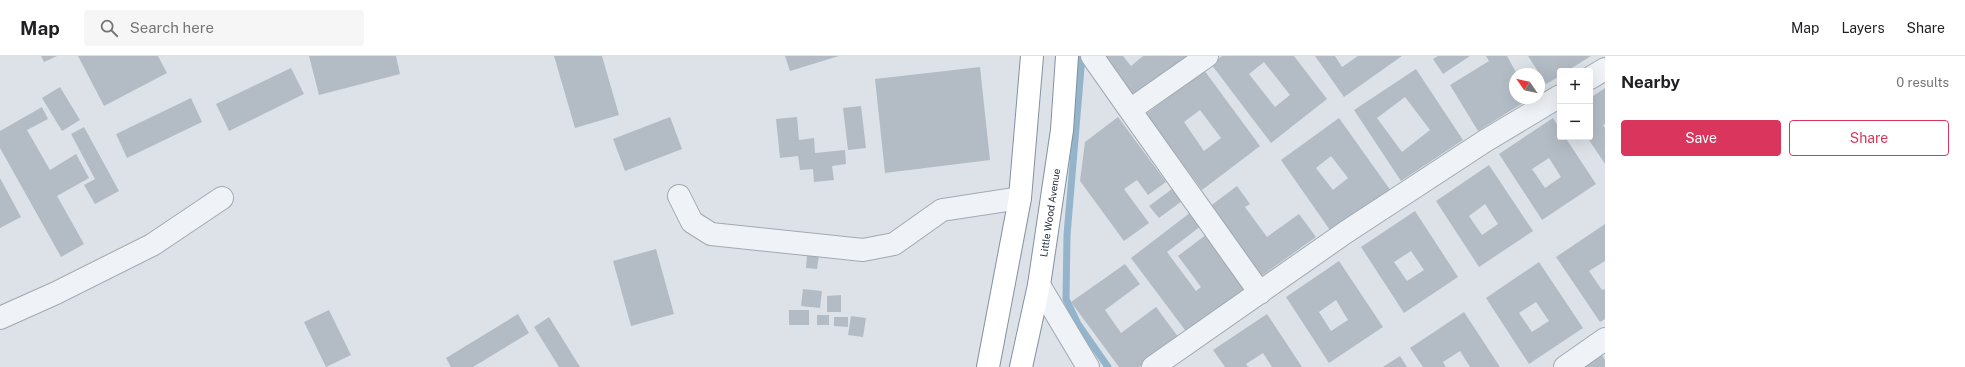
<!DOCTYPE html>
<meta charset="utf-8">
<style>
:root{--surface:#fff;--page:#f6f6f6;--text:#202124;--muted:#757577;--line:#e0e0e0;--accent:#d9355d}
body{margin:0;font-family:"Public Sans",sans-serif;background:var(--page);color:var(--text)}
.controls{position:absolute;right:12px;top:12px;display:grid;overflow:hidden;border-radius:4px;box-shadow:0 4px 16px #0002}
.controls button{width:36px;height:36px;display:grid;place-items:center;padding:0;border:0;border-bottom:1px solid var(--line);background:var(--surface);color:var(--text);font:20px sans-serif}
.compass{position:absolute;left:1509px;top:12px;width:36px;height:36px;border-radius:50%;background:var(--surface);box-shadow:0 4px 16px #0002;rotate:304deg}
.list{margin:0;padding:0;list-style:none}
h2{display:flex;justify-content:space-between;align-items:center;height:52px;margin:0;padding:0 16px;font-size:17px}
h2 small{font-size:13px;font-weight:400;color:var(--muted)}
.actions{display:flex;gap:8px;padding:12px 16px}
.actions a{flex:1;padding:9px 0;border:1px solid var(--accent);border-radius:4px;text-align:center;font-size:14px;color:var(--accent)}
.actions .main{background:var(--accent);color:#fff}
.icon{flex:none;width:22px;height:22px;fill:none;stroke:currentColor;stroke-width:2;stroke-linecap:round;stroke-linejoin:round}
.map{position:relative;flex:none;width:1605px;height:311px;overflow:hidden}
header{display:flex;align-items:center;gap:24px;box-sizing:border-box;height:56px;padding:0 20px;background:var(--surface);border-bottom:1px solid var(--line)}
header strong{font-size:19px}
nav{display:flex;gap:22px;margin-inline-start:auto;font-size:14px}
.search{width:280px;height:36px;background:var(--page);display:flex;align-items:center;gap:10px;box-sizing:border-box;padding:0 14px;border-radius:4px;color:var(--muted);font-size:15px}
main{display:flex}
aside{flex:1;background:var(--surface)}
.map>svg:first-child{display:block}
</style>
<header>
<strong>Map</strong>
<div class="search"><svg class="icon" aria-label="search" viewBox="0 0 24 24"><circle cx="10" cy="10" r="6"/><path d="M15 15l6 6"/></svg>Search here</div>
<nav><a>Map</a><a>Layers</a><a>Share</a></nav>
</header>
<main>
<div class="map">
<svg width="1605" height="311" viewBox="0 0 1605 311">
<rect width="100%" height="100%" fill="#dce2e8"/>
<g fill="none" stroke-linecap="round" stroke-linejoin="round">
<!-- stream -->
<path stroke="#94b4cc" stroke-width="7" d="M 1082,0 L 1067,179 L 1066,243 L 1078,268 L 1108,311"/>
</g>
<!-- building -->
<path fill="#b3bcc5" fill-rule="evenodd" d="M 41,0 L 57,0 L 44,6 Z
M 78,0 L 158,0 L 167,17 L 104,50 Z
M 309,0 L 396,0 L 400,18 L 319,39 Z
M 554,0 L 602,0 L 619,59 L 575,72 Z
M 785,0 L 839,0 L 790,15 Z
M 1100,0 L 1123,0 L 1131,10 L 1143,0 L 1189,0 L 1131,41 Z
M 1222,0 L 1294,0 L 1327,43 L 1271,87 L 1211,8 ZM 1264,6 L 1290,39 L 1275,51 L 1249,18 Z
M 1315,0 L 1335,0 L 1342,11 L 1358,0 L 1402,0 L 1344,41 Z
M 1438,0 L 1470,0 L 1443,18 L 1433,3 Z
M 1486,0 L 1507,0 L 1517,18 L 1515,18 L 1515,42 L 1531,42 L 1478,75 L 1450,29 L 1489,5 Z
M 1528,0 L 1591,0 L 1567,15 L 1560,15 L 1560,20 L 1546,28 Z
M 980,11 L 990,104 L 885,117 L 875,23 Z
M 291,12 L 304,38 L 229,75 L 216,48 Z
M 1416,13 L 1463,84 L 1401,125 L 1354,54 ZM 1405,41 L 1430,74 L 1402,96 L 1377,62 Z
M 1204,14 L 1260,90 L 1202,134 L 1146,58 ZM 1200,54 L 1221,82 L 1204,95 L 1184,66 Z
M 60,31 L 80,64 L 62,75 L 42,42 Z
M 1605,32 L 1605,68 L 1603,69 L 1605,72 L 1605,108 L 1587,81 L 1590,81 L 1590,42 Z
M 191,42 L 202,66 L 127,102 L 116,78 Z
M 861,50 L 866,92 L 848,94 L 843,52 Z
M 42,51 L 48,63 L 27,74 L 50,114 L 76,98 L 89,122 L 57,140 L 84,188 L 61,201 L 0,92 L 0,75 Z
M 670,61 L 682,93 L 625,115 L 613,83 Z
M 797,61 L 799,84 L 814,82 L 815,97 L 845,94 L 846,108 L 832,110 L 834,124 L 814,126 L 813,113 L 800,114 L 798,100 L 780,102 L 776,63 Z
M 1118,61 L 1166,126 L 1148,139 L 1137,124 L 1124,133 L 1149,167 L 1124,185 L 1080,125 L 1085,86 Z
M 1339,62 L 1391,135 L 1332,177 L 1281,104 ZM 1331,100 L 1348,122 L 1333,134 L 1316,112 Z
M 1553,62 L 1560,73 L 1560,81 L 1565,81 L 1596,128 L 1542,164 L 1499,98 ZM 1549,102 L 1561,121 L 1545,132 L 1532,113 Z
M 84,71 L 119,135 L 95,148 L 84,129 L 95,123 L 71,78 Z
M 1489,109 L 1533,175 L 1479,211 L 1436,145 ZM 1485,148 L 1498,168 L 1482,179 L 1469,160 Z
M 0,122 L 21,161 L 0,172 Z
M 1237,130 L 1250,148 L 1245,151 L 1267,181 L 1299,158 L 1316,181 L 1260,221 L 1209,151 Z
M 1172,133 L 1182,145 L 1159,162 L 1149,150 Z
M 1415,155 L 1458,221 L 1404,257 L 1361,191 ZM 1411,195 L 1424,214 L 1407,225 L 1394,206 Z
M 1191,156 L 1201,170 L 1167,196 L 1196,235 L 1201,231 L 1178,200 L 1207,178 L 1248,232 L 1188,278 L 1131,202 Z
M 1605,168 L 1605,205 L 1589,215 L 1602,234 L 1605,233 L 1605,263 L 1600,266 L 1556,201 Z
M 656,193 L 674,258 L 631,270 L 613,205 Z
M 807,198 L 819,199 L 817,213 L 806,212 Z
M 1339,205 L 1383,271 L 1329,307 L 1286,241 ZM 1336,244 L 1348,264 L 1331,275 L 1319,256 Z
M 1539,206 L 1583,272 L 1529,308 L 1486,242 ZM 1536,246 L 1549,265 L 1532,276 L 1519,257 Z
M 1125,208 L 1140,228 L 1105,254 L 1121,277 L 1156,251 L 1179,282 L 1139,311 L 1119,311 L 1071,246 Z
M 803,233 L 822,235 L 820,252 L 801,250 Z
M 841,239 L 841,256 L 827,256 L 827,240 Z
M 329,254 L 351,299 L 326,311 L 304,266 Z
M 789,254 L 809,254 L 809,269 L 789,269 Z
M 1464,256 L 1500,311 L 1470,311 L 1460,295 L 1443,306 L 1446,311 L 1423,311 L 1410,292 Z
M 518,258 L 529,277 L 473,311 L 451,311 L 446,302 Z
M 1267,258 L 1302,311 L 1272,311 L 1263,297 L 1246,308 L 1248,311 L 1225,311 L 1213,294 Z
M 817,259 L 829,259 L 829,269 L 817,269 Z
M 851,260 L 866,262 L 863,281 L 848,279 Z
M 549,261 L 580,311 L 559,311 L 534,271 Z
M 834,261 L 848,261 L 848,271 L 834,270 Z
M 1602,299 L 1605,304 L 1605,311 L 1584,311 Z
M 1400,300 L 1407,311 L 1383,311 Z"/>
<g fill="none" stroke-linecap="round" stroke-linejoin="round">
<!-- minor casing -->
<g stroke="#a1a9b2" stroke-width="24">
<path id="minor" d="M 1092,0 L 1130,54 L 1207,0
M 1590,22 L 1605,13
M 1130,54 L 1260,237
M 679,140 L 692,166 L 711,178 L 863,194 L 894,188 L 942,154 L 1020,142
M 1039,229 L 1088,311
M 0,262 L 56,237 L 152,189 L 222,142
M 1153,311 L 1346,176 L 1485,85 L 1560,40
M 1565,311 L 1605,283"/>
</g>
<!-- trunk casing -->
<g stroke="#8391a0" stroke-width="24">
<g id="trunk">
<path d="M 988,311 L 1020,142 L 1032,0"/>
<path id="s1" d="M 1021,311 L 1039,229 L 1062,74 L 1067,0"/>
</g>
</g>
<!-- minor -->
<use href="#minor" stroke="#eff2f6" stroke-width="22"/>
<!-- trunk -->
<use href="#trunk" stroke="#fff" stroke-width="22"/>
</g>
<g text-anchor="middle" stroke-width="3" stroke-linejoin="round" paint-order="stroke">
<!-- street labels -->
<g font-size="10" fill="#253140" stroke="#ecf1f6">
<text dy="4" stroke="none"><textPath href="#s1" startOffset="157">Little Wood Avenue</textPath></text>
</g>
</g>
</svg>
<div class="controls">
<button>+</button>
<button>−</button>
</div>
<svg class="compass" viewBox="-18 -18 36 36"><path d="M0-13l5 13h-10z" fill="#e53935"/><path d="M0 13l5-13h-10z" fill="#757577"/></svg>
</div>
<aside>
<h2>Nearby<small>0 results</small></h2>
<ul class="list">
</ul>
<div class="actions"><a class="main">Save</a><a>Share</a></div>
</aside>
</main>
